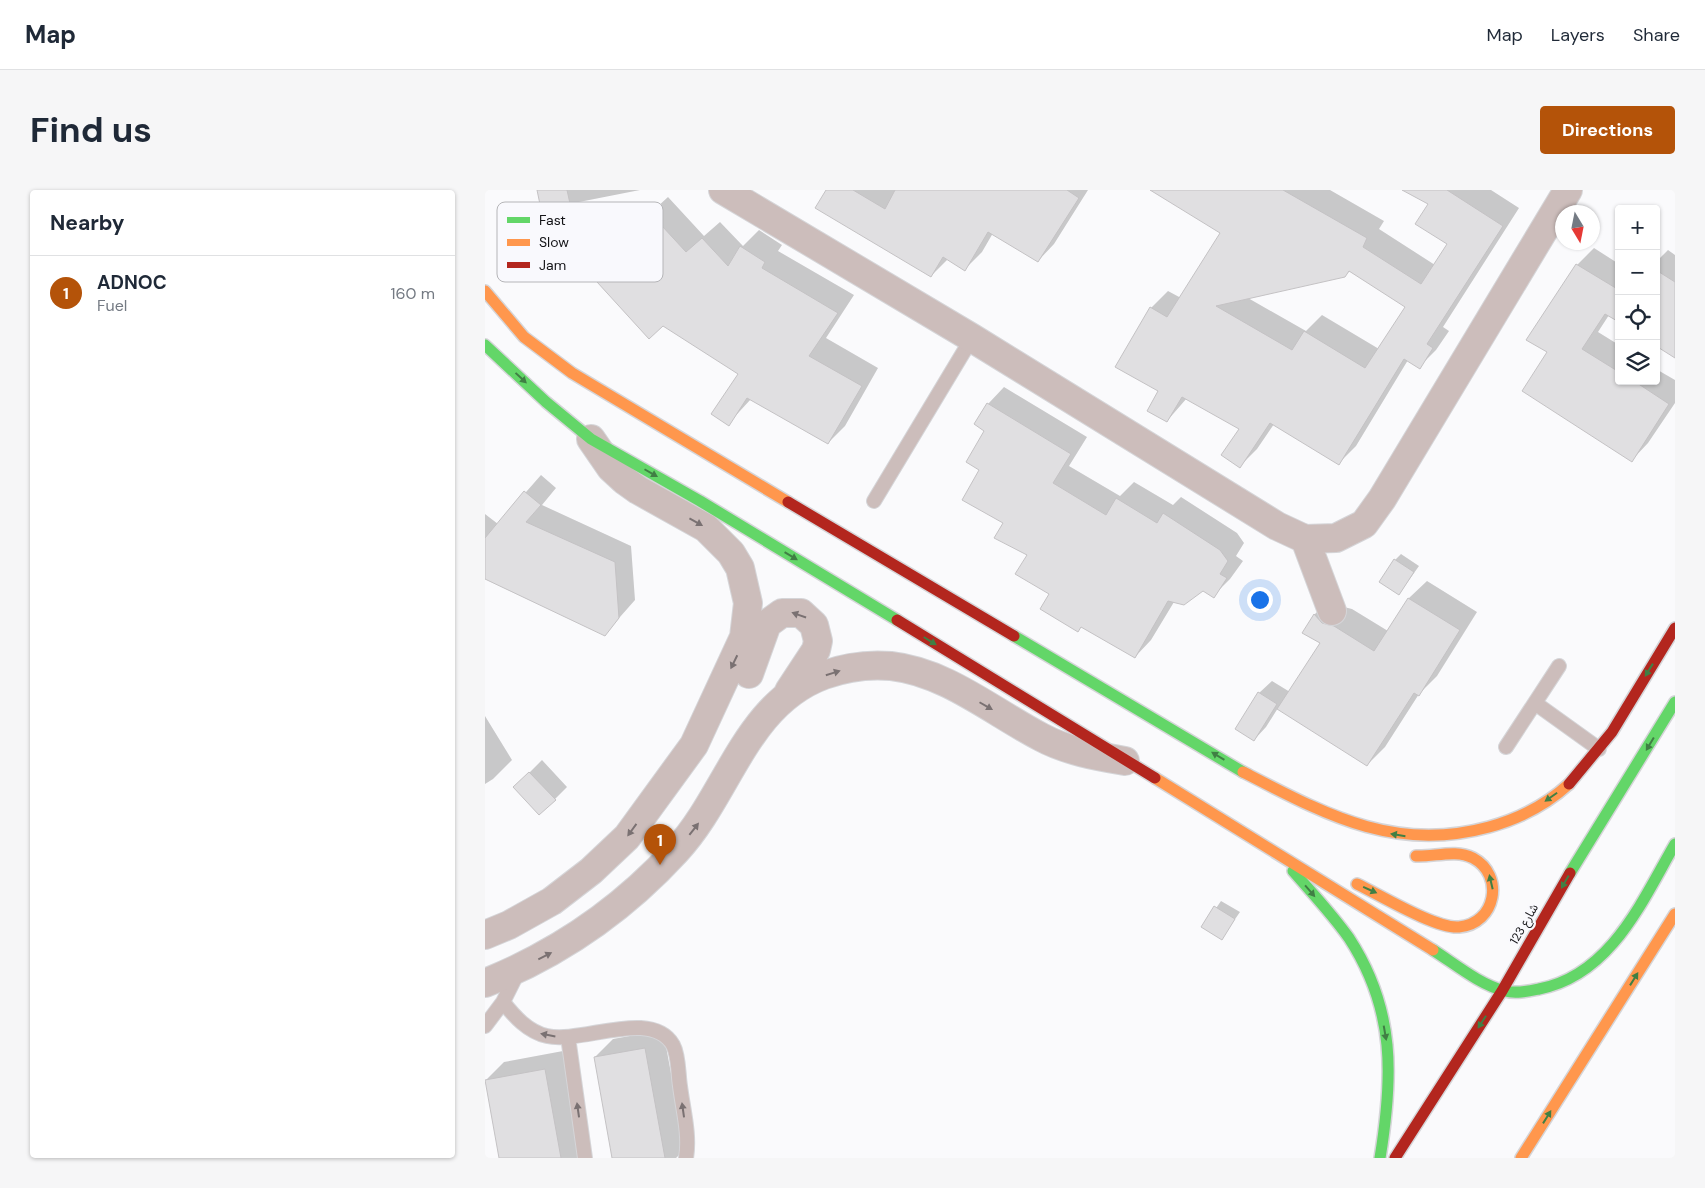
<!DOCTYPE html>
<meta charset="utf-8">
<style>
:root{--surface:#fff;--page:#f6f6f7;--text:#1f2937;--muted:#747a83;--line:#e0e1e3;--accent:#b45309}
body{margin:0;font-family:"DM Sans","Noto Sans Arabic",sans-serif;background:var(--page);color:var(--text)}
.controls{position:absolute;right:15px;top:15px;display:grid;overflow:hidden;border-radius:5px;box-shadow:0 1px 4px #0004}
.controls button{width:45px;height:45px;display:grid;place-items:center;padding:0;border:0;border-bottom:1px solid var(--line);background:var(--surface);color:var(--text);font:25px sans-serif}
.compass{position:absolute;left:1070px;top:15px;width:45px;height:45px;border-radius:50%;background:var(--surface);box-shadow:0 1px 4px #0004;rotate:170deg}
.you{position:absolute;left:774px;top:409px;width:18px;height:18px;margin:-12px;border:4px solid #fff;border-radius:50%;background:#1a73e8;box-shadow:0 0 0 8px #1a73e833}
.badge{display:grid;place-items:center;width:32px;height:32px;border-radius:50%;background:var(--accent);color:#fff;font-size:16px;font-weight:700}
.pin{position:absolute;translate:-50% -41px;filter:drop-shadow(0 1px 2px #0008)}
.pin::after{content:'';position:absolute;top:26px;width:18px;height:15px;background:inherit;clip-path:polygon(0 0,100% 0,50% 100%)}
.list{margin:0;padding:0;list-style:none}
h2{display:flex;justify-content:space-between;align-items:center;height:65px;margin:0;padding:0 20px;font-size:21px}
h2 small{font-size:16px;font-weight:400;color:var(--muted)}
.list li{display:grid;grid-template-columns:32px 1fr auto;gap:15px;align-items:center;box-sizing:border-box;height:75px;padding:0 20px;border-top:1px solid var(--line)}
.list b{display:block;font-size:19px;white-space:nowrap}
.list p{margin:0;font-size:16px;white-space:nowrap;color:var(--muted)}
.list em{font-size:16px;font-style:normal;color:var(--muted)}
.icon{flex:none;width:28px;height:28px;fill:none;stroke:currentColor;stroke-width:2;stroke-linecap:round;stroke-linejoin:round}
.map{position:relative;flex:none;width:1190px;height:968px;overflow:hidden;border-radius:5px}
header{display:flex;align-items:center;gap:30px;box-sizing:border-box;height:70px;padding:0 25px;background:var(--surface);border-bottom:1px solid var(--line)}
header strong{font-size:24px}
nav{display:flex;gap:28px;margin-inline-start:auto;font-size:18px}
.intro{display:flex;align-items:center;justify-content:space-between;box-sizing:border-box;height:120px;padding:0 30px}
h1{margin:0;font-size:35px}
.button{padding:12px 22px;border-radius:5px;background:var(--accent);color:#fff;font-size:18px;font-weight:700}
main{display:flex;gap:30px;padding:0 30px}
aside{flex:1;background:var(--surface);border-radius:5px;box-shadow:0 1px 4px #0004}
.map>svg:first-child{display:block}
</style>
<header>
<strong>Map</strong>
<nav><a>Map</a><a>Layers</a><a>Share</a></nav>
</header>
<div class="intro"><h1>Find us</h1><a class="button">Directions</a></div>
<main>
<aside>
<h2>Nearby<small></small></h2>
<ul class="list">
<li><span class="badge">1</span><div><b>ADNOC</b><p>Fuel</p></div><em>160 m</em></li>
</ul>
</aside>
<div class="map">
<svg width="1190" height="968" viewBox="0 0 1190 968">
<rect width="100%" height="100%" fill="#fafafc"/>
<!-- shadow -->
<path fill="#0003" fill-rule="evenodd" d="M 53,0 L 155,0 L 89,13 L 85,17 Z
M 343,0 L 603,0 L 569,54 L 553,71 L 508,43 L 497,62 L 480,79 L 463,69 L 446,86 Z
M 667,0 L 845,0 L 899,31 L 894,39 L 950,75 L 963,54 L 944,14 L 919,0 L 1006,0 L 1034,18 L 958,137 L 964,141 L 951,160 L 934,177 L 923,170 L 871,256 L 854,273 L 789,234 L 772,259 L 755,276 L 756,239 L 702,208 L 682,231 L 675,201 L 632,176 L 666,118 L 683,101 L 696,108 L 737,43 ZM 865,81 L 922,117 L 894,159 L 837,125 L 821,141 L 763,108 L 859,86 Z
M 183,7 L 219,46 L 235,32 L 258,56 L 274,40 L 297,55 L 293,61 L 369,105 L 341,148 L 393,178 L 360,236 L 343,253 L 266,209 L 243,234 L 254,184 L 121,64 Z
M 1109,58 L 1134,74 L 1134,131 L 1124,125 L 1113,142 L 1134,155 L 1134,191 L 1171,191 L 1171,179 L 1190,190 L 1190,213 L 1163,253 L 1147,270 L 1064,162 L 1092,75 Z
M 1183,60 L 1190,65 L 1190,166 L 1171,154 L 1171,72 Z
M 519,197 L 602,247 L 584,276 L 635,306 L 649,292 L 688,315 L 696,307 L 752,343 L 759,353 L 751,366 L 758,371 L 745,389 L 728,406 L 718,400 L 689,412 L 666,450 L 650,467 L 597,436 L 593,440 L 519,333 L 496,279 L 503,214 Z
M 56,285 L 71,298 L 57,315 L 146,356 L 150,410 L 120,444 L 0,387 L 0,324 L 13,334 Z
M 916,364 L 934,376 L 914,404 L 910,370 Z
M 942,391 L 992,422 L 952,486 L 934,504 L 900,557 L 882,575 L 793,518 L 781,537 L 769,550 L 774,503 L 787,491 L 805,502 L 836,453 L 819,443 L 830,424 L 847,407 L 855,416 L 867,419 L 903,441 L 924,408 Z
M 0,526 L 27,570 L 8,589 L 0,594 Z
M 57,570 L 82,597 L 70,609 L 42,585 Z
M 736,711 L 755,722 L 737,748 L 718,737 Z
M 178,840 L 200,959 L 191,968 L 128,968 L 110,867 L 128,849 Z
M 78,861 L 97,968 L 15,968 L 1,890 L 19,872 Z"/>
<!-- building -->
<path fill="#e0dfe1" stroke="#c4c2c4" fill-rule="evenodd" d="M 52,0 L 82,0 L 86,18 L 57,24 Z
M 341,0 L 368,0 L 400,19 L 410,0 L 582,0 L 594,8 L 553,72 L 503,42 L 480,81 L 458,67 L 446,87 L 330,18 Z
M 665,0 L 798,0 L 882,48 L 878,57 L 936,94 L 962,54 L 930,34 L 943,14 L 917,0 L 962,0 L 1018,36 L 942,154 L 948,158 L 935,179 L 919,169 L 854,275 L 785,233 L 755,278 L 736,265 L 754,239 L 697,207 L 682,232 L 662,221 L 673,201 L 630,177 L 665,117 L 682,127 L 735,43 ZM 864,81 L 920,117 L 880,178 L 819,141 L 807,160 L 731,116 L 860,87 Z
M 165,23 L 201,62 L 217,48 L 243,76 L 255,56 L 280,72 L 277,78 L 353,123 L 324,166 L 377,196 L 343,254 L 262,208 L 244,236 L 226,224 L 253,184 L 178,136 L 164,149 L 102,81 Z
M 1091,74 L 1134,100 L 1134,132 L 1120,124 L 1097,159 L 1134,182 L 1134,191 L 1149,191 L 1184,214 L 1147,272 L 1037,201 L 1062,162 L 1041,150 Z
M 1171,80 L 1190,92 L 1190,168 L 1171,156 Z
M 502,213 L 586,264 L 568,293 L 621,325 L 631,308 L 672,333 L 678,323 L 735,360 L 743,371 L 735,384 L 742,388 L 729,408 L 718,401 L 699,415 L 683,411 L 650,468 L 596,437 L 593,442 L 555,419 L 564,404 L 530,384 L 542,365 L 509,348 L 518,333 L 477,310 L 494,280 L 481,272 L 499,241 L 489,234 Z
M 39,301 L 56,315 L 41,332 L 130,372 L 134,428 L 120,446 L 0,389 L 0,348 Z
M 909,369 L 929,382 L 914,405 L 894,392 Z
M 923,408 L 975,440 L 934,506 L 929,503 L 882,576 L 792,519 L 835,453 L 817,443 L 829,424 L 837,433 L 849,436 L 889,461 Z
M 773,502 L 792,514 L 769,551 L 750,539 Z
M 44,582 L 71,610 L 54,625 L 28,597 Z
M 729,716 L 750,729 L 737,750 L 716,737 Z
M 160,858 L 180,968 L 127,968 L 109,867 Z
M 60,879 L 76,968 L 14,968 L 0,890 Z"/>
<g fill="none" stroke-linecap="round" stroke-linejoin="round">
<!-- lane casing -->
<g stroke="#d5d5d8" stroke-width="16">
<path id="lane" d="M 389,311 L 487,148
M 1050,513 L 1114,559
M 1021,557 L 1074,476
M 18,812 C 29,826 43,842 62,846 C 97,854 166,818 188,855 C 194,866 193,884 195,896 C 198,920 205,945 201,968
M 0,836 L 18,812 L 33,782
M 83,847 L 100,968"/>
</g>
<!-- street casing -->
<g stroke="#d5d5d8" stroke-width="30">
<path id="street" d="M 238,0 L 487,148 L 792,336 L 820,349 L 851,348 L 879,334 L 897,309 L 1083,0
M 820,349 L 847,421
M 264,484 L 282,434 L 297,423 L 316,423 L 329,435 L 333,451 L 331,460 L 304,501
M 0,745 L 24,735 L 67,711 L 106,681 L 142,647 L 209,555 L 259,447 L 263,413 L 255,378 L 246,363 L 221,338 L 153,300 L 139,290 L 126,278 L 106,249
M 0,793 C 75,763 137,720 191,661 C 244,604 260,514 339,485 C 361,477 383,474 406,476 C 461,482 508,522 556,547 C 582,561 611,566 640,571"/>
</g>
<!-- fast casing -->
<g stroke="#d5d5d8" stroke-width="14">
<path id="fast" d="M 0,155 L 61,212 L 106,249 L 215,311 L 412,430
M 529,446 L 758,582
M 808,681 C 827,703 847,724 864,748 C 911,820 908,888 895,968
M 1085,683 L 1190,512
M 948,760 C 970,774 995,795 1020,801 C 1031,804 1044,801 1054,799 C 1126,785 1157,711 1190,654"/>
</g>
<!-- slow casing -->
<g stroke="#d5d5d8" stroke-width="14">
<path id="slow" d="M 0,101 L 39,147 L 87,183 L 303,312
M 758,582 C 840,624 909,663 1004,637 C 1033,629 1061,615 1084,594
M 670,588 L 948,760
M 872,694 C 895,705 951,739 974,737 C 1011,734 1020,685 988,668 C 971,659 949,667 931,666
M 1036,968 L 1190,724"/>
</g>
<!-- jam casing -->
<g stroke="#d5d5d8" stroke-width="14">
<path id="jam" d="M 303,312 L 529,446
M 412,430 L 670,588
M 1084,594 L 1127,542 L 1190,438
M 910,968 L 1017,801 L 1085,683"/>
</g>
<!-- lane -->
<use href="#lane" stroke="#ccbdbb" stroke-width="14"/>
<!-- street -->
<use href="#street" stroke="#ccbdbb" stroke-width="28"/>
<!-- fast -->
<use href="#fast" stroke="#63d668" stroke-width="11"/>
<!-- slow -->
<use href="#slow" stroke="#ff974d" stroke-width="11"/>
<!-- jam -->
<use href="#jam" stroke="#b3261e" stroke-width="11"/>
</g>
<!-- one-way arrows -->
<defs><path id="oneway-solid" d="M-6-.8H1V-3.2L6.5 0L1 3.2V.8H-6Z" transform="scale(1.25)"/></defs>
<g fill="#407f44">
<use href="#oneway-solid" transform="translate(36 188) rotate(43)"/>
<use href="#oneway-solid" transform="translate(166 283) rotate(30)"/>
<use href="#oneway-solid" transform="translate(306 366) rotate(31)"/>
<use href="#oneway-solid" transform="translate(445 451) rotate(32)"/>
<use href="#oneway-solid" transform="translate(1164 480) rotate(122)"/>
<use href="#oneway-solid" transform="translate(1165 554) rotate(121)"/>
<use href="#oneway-solid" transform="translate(733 566) rotate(-149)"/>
<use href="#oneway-solid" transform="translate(1066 607) rotate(145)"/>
<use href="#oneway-solid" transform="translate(913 645) rotate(-171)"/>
<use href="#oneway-solid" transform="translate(1006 692) rotate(-103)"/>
<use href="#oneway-solid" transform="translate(1080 692) rotate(120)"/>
<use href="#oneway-solid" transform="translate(885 700) rotate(24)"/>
<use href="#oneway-solid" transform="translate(825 701) rotate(49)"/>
<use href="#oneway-solid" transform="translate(1149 789) rotate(-58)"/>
<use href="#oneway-solid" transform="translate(997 832) rotate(123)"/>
<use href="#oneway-solid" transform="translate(900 843) rotate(80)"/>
<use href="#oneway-solid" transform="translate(1062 927) rotate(-58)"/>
</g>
<g fill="#7a7172">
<use href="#oneway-solid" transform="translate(211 332) rotate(29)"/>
<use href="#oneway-solid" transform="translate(314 425) rotate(-161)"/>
<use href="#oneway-solid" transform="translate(249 472) rotate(116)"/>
<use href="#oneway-solid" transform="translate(348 483) rotate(-17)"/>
<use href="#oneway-solid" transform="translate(501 516) rotate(30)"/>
<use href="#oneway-solid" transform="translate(209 639) rotate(-52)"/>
<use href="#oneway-solid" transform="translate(147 640) rotate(126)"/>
<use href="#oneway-solid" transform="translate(60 766) rotate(-27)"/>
<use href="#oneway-solid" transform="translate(63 845) rotate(-169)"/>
<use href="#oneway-solid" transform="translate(93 920) rotate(-98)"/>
<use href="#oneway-solid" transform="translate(198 920) rotate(-98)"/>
</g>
<g text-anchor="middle" stroke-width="4.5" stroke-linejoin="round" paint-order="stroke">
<!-- street labels -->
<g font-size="12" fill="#151518" stroke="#f9f9fd">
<text transform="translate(1039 734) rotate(-60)" y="4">شارع 123</text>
</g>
</g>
<!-- legend -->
<rect x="12" y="12" width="166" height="80" rx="8" fill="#f9f9fd" stroke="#b5b5b8" stroke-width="1"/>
<rect x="22" y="27" width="23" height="6" fill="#63d668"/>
<rect x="22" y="49" width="23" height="7" fill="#ff974d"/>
<rect x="22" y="72" width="23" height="6" fill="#b3261e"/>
<g font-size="14" fill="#151518">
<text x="54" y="35">Fast</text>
<text x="54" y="57">Slow</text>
<text x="54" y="80">Jam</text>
</g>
</svg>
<div class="controls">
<button>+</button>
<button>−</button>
<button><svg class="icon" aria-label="locate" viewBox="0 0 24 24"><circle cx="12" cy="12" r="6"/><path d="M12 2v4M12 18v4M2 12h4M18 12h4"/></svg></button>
<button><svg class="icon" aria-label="layers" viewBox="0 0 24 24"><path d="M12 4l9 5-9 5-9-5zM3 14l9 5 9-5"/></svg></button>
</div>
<svg class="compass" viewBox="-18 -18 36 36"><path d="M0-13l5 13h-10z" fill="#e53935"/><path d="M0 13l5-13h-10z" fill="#747a83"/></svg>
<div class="you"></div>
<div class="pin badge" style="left:175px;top:675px">1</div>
</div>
</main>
